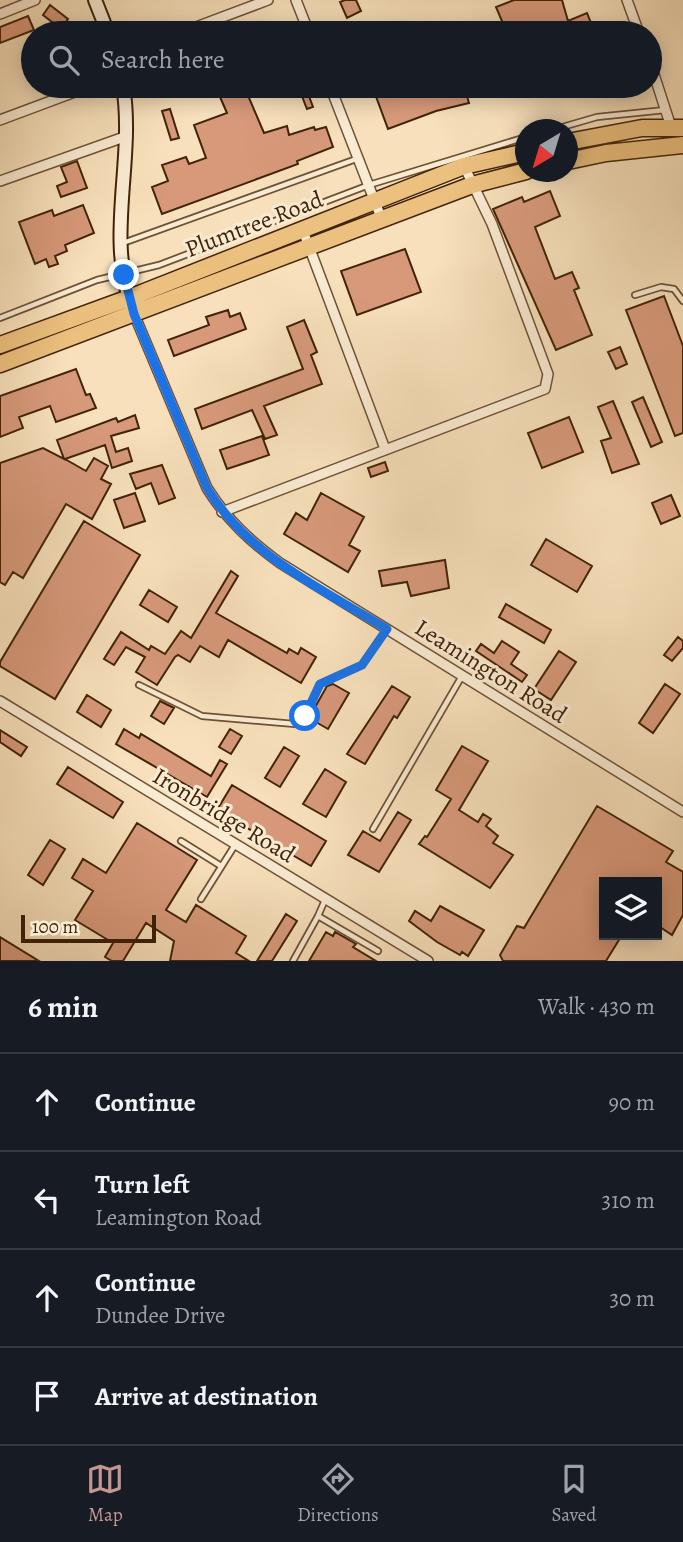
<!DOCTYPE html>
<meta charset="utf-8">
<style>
:root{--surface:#171b24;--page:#242831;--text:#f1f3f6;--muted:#9ea1a6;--line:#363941;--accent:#c59692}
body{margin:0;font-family:Alegreya,serif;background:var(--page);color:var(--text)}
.controls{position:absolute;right:21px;bottom:21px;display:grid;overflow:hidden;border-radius:0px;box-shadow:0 4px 18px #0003}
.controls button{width:63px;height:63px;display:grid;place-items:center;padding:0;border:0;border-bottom:2px solid var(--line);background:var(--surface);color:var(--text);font:35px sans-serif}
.compass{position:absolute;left:515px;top:119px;width:63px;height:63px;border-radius:50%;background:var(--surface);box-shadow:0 4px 18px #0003;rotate:218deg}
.scale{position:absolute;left:21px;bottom:18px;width:135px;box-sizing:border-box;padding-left:7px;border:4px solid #412309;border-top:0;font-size:19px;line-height:24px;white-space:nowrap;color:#412309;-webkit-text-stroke:5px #faebd3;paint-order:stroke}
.stop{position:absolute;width:21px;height:21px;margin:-16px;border:5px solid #1a73e8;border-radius:50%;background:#fff}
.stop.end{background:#1a73e8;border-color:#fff;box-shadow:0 2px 7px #0008}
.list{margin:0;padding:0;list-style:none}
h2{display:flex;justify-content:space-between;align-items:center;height:91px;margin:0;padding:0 28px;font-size:30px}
h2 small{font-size:23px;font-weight:400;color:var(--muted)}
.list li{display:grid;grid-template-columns:46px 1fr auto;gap:21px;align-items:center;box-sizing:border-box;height:98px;padding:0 28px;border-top:2px solid var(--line)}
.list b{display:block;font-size:26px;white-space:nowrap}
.list p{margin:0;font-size:23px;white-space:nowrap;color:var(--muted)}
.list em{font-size:23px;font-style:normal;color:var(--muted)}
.icon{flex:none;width:38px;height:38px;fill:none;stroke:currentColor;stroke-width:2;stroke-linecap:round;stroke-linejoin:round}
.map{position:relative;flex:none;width:683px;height:961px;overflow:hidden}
.search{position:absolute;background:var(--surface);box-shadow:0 4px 18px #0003;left:21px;right:21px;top:21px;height:77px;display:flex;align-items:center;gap:18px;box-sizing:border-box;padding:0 24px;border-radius:38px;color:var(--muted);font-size:26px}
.sheet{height:483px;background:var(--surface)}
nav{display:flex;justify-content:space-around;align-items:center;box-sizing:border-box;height:98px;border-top:2px solid var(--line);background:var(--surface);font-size:19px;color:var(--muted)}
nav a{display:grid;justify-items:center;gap:4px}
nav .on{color:var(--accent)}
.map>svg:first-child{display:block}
</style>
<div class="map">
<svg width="683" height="961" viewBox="0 0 683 961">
<rect width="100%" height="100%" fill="#f7e0bb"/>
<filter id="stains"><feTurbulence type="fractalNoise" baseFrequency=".00286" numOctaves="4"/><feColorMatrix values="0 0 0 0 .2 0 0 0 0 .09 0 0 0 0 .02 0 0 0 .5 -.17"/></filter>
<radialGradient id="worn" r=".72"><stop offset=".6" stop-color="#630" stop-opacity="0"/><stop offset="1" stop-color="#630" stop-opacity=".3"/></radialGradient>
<!-- building -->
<path fill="#d7997a" stroke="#412309" stroke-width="2" d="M 345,0 L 356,0 L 361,11 L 347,18 L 340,2 Z
M 514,0 L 562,0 L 568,21 L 587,13 L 595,33 L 507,33 L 496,7 Z
M 50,5 L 68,19 L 61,29 L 43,15 Z
M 28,16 L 34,30 L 0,43 L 0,27 Z
M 229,86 L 244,86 L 264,133 L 287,126 L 289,135 L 314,127 L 315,130 L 326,127 L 333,147 L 297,161 L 298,164 L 162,214 L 152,187 L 168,181 L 162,165 L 186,157 L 189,164 L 206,158 L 194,125 L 227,113 L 217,90 Z
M 298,86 L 305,86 L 313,107 L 307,109 Z
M 388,86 L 464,86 L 469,103 L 436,111 L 388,129 L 374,91 Z
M 170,109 L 179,138 L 171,140 L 162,111 Z
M 77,161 L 87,188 L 61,197 L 57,186 L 67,182 L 61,167 Z
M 550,191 L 560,216 L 535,227 L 555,279 L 572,272 L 579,288 L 574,290 L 592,335 L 556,350 L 493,209 L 522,197 L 524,202 Z
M 83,205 L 94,233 L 65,245 L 67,251 L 55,256 L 58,264 L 49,267 L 46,259 L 35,264 L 19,222 L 52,210 L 54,216 Z
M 405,249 L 421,292 L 357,315 L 341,271 Z
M 664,296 L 683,346 L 683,433 L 675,436 L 626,310 Z
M 228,310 L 230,317 L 240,313 L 246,329 L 174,356 L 168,340 L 209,325 L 206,317 Z
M 304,320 L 317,352 L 311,355 L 322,384 L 264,406 L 277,435 L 265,439 L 252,410 L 202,429 L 195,409 L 303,369 L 287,327 Z
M 620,347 L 627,364 L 616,369 L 608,352 Z
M 76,369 L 86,395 L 90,394 L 96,408 L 56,422 L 50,406 L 19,417 L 23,428 L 0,437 L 0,396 Z
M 643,397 L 662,442 L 651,447 L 632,402 Z
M 613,401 L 639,464 L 612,473 L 601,441 L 611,438 L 598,407 Z
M 135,415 L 139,428 L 111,436 L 116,452 L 128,448 L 132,461 L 112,468 L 105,445 L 65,459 L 86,471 L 94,458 L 108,466 L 101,479 L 111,484 L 92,519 L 66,504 L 23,578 L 13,572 L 5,585 L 0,582 L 0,463 L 43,448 L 64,459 L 57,440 L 116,418 L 118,422 Z
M 569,417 L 583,452 L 542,468 L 528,433 Z
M 262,436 L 269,455 L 227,469 L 220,450 Z
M 385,462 L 388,471 L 371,477 L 368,468 Z
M 162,465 L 175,498 L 159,504 L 151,483 L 136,489 L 130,474 Z
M 135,493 L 145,521 L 124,528 L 114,500 Z
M 321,493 L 364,517 L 349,545 L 360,551 L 348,572 L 284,534 L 296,513 L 307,520 Z
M 671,495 L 680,516 L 661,524 L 652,503 Z
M 84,521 L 140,555 L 55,699 L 0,666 L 0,662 Z
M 546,539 L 592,566 L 577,592 L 531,565 Z
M 445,560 L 449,588 L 411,596 L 407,582 L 382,586 L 379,571 Z
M 231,571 L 238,576 L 216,613 L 287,653 L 289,649 L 298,654 L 301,648 L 316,657 L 301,683 L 228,640 L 219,657 L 200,646 L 190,662 L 178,655 L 175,657 L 157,685 L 136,672 L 145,657 L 126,647 L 114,665 L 104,659 L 121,632 L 149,650 L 151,646 L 165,654 L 181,631 L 191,638 Z
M 149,590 L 177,607 L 168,622 L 140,605 Z
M 506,604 L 551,630 L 544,643 L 499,617 Z
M 678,637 L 683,641 L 683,648 L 672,661 L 664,655 Z
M 502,641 L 519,652 L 511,664 L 527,675 L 522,682 L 476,651 L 481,644 L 494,653 Z
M 559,651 L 576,662 L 551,700 L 534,689 Z
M 333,684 L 349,693 L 328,729 L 309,718 L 327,686 Z
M 665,684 L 680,694 L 653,733 L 639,723 Z
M 392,686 L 410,697 L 397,718 L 394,716 L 365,764 L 347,754 Z
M 87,695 L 111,710 L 101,727 L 77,712 Z
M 160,701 L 174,708 L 164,724 L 151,716 Z
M 124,729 L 139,738 L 141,734 L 211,776 L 220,760 L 227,764 L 207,797 L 116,744 Z
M 230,729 L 242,736 L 231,754 L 219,747 Z
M 0,730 L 27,747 L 21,756 L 0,742 Z
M 462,746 L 488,761 L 459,810 L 478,822 L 483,814 L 491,819 L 486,826 L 498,836 L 493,843 L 513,855 L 490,888 L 419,844 L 425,836 L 427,837 L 451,799 L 436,790 Z
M 284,747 L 299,756 L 280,787 L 265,778 Z
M 68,767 L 123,802 L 113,818 L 57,784 Z
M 325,769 L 346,782 L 326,817 L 303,804 Z
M 232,785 L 326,841 L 311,866 L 217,810 Z
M 597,806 L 673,851 L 666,862 L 683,872 L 683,915 L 672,935 L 657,925 L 657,882 L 604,882 L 604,935 L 622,935 L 606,961 L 503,961 L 500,955 L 517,926 L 524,928 Z
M 398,812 L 411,820 L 379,872 L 348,855 L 363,831 L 380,841 Z
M 137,823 L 197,860 L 166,910 L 186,922 L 196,905 L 246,936 L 236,953 L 249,961 L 170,961 L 174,941 L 146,923 L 123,961 L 112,961 L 105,957 L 113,943 L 75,920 L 93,891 L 72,878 L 83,859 L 106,873 Z
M 50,840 L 65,849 L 43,885 L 28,875 Z
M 440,906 L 484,930 L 468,956 L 462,952 L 460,955 L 437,942 L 409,921 L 415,911 L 431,921 Z
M 286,914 L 297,921 L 272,961 L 257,961 Z
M 326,932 L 333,936 L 335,932 L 356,944 L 353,947 L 376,961 L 309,961 Z
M 0,937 L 39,961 L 0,961 Z"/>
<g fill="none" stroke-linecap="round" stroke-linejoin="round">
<!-- lane casing -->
<g stroke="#6e5236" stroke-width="8">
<path id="lane" d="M 552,130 L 597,117 L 665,110
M 123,243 L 359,158
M 635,295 L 661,287 L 674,289 L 683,301
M 0,318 L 97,280 L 159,265 L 369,185 L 526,137
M 139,685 L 202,716 L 295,724 L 305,716 L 320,684 L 362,665 L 386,630
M 373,829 L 462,676
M 181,841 L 221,866
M 201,899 L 235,845
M 325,900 L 318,916 L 378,951
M 293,961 L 318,916"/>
</g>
<!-- street casing -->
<g stroke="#6e5236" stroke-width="12">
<path id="street" d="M 296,0 L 309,33
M 627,0 L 639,33
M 0,14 L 35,0
M 180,33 L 268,0
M 650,62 L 672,130
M 330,86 L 382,220
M 0,120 L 91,86
M 0,181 L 127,136
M 302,228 L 385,449
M 134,314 L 207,488 C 227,520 250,541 280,563 L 683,812
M 222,512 L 545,389 L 548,374 L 492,224 L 464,166
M 0,701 L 428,961"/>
</g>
<!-- secondary casing -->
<g stroke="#412309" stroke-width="16">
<path id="secondary" d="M 95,0 L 108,33
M 123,86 C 135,157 106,235 131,304"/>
</g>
<!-- highway casing -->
<g stroke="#412309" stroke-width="19">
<path id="highway" d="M 568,142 L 642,128 L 683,128
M 568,161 L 606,153 L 683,145
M 0,345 L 129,298 L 464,166 L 526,152
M 0,364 L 472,185 L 526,171"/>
</g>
<!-- lane -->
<use href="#lane" stroke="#faebd3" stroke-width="4.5"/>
<!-- street -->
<use href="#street" stroke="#faebd3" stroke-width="9"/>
<!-- secondary -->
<use href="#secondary" stroke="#faebd3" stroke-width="12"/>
<!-- highway -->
<use href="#highway" stroke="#ecc07e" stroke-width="16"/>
</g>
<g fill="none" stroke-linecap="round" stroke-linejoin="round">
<!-- route -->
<path stroke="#1a73e8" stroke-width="9" d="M 124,275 L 134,314 L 207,488 C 247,555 322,589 387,629 L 362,665 L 320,684 L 305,716"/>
</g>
<g text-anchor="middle" stroke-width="6" stroke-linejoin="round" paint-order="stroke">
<!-- street labels -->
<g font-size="24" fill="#412309" stroke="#faebd3">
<text transform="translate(254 224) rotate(-21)" y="8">Plumtree Road</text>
<text transform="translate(491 671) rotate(32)" y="8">Leamington Road</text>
<text transform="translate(224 815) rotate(31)" y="8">Ironbridge Road</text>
</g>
</g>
<rect width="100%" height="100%" filter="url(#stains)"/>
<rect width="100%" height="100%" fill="url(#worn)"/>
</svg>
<div class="controls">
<button><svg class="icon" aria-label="layers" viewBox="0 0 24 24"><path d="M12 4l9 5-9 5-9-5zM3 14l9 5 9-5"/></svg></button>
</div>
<svg class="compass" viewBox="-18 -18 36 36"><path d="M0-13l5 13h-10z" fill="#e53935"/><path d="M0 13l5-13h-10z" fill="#9ea1a6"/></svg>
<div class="scale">100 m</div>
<div class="stop" style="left:305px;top:716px"></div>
<div class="stop end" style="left:124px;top:275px"></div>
<div class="search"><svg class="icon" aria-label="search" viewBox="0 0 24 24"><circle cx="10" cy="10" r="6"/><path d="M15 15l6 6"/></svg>Search here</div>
</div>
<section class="sheet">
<h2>6 min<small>Walk · 430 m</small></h2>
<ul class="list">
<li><svg class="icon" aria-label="ahead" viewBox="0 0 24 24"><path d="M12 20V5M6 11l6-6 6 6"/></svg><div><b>Continue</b></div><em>90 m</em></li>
<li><svg class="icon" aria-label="left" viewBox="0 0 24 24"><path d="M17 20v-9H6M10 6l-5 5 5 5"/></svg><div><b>Turn left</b><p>Leamington Road</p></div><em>310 m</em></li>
<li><svg class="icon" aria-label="ahead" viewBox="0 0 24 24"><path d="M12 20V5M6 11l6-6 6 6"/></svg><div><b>Continue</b><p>Dundee Drive</p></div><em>30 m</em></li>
<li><svg class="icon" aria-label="arrive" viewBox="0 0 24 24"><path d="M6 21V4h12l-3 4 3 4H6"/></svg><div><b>Arrive at destination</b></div></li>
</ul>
</section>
<nav>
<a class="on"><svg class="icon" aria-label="map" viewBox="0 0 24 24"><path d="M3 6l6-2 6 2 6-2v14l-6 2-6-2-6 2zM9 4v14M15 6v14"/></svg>Map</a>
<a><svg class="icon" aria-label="directions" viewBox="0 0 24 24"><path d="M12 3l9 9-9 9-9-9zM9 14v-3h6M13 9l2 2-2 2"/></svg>Directions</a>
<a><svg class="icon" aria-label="saved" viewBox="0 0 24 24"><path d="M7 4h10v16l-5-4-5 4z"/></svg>Saved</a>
</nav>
